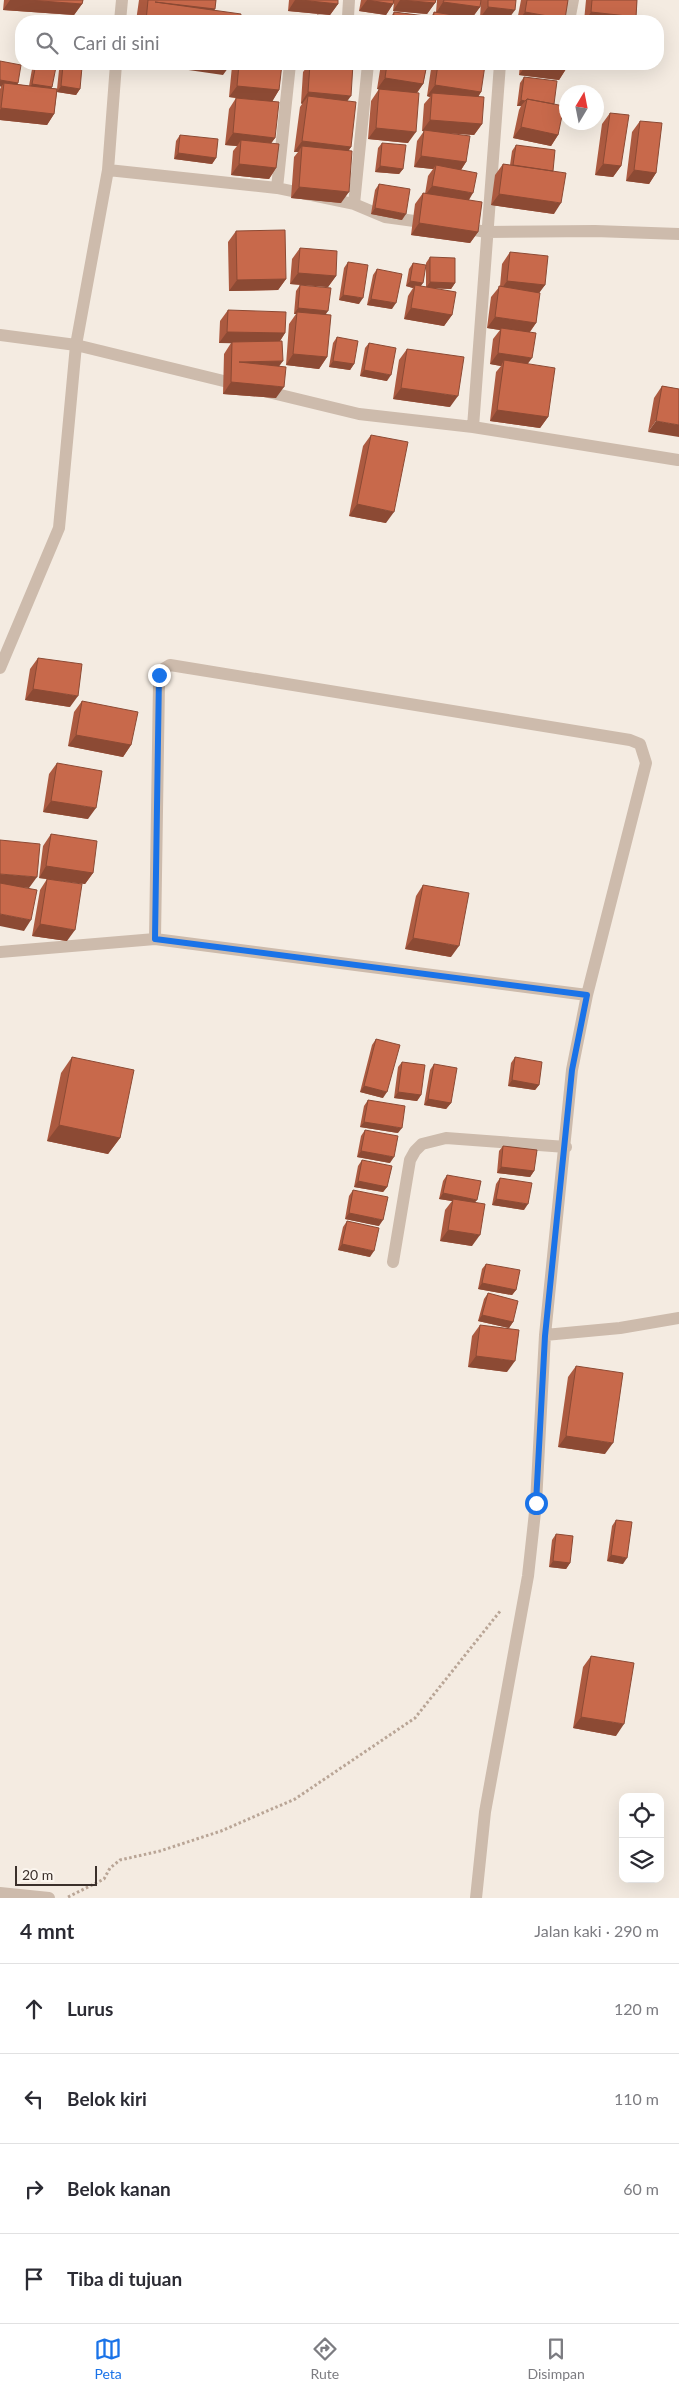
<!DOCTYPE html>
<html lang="id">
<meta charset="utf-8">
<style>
:root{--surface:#fff;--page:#f2f2f3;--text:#2b2b33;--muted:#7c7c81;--line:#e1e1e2;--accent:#1a73e8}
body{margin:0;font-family:Lato,sans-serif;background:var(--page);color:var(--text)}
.controls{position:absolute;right:15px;bottom:15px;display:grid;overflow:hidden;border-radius:10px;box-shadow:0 5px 20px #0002}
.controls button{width:45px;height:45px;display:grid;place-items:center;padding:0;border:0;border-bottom:1px solid var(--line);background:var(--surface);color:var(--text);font:25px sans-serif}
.compass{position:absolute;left:559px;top:85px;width:45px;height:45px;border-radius:50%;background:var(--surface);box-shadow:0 5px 20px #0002;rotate:10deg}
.scale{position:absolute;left:15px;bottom:12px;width:82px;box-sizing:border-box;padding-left:5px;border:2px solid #3b302b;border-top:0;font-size:14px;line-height:18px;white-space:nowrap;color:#3b302b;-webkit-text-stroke:4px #fbf5ee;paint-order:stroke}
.stop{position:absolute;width:15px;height:15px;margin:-11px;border:4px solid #1a73e8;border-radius:50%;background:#fff}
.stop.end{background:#1a73e8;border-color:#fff;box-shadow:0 1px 5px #0008}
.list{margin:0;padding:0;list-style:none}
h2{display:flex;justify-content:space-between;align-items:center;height:65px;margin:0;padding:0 20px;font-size:21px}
h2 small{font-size:16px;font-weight:400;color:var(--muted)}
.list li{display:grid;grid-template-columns:32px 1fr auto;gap:15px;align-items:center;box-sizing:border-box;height:90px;padding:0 20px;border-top:1px solid var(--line)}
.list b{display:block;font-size:19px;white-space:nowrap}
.list em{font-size:16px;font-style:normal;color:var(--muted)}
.icon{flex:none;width:28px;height:28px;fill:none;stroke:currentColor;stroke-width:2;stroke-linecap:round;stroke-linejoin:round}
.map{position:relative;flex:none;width:679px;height:1898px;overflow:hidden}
.search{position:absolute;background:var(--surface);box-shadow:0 5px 20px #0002;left:15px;right:15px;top:15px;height:55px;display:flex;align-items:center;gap:12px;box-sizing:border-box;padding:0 18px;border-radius:20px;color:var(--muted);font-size:19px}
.sheet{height:425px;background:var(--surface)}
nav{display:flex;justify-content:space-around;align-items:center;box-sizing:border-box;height:70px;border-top:1px solid var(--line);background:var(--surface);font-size:14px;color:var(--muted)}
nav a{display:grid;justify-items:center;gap:2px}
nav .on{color:var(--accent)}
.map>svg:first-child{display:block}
</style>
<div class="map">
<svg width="679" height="1898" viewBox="0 0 679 1898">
<rect width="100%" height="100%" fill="#f4ebe1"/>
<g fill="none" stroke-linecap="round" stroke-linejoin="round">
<!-- path -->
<path stroke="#b9a596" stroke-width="3" stroke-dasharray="2.5 2.5" stroke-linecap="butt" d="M 68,1897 L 104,1879 L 110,1868 L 120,1860 L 160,1851 L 221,1831 L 295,1799 L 415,1718 L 501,1610"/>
<!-- minor -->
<path stroke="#cdbbac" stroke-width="12" d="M 349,0 L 348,17 L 350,21
M 120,21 L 122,0
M 569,21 L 573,0
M 108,170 L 277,188 L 354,204 L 385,217 L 429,223
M 277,188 L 290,64
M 354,204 L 368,64
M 461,228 L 487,232 L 595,231 L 679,234
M 0,335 L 76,345 L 240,385
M 264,391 L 359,414 L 473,427 L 678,460
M 473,427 L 500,64
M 0,668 L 59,528 L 76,345 L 108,170 L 116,64
M 155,939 L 159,683 L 160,671 L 170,665 L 630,740 L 640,744 L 646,763 L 587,995
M 0,952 L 155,939 L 587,995 L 572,1070 L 545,1335
M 393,1262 L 410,1160 L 415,1151 L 422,1144 L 446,1138 L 566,1147
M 0,1893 L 49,1898
M 476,1898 L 485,1812 L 528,1576 L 536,1503 L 545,1335 L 620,1328 L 679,1318"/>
</g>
<!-- wall -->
<path fill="#ac5a40" d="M 4,0 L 83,0 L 82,4 L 74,15 L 3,10 Z
M 139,0 L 216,0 L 214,10 L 240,21 L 136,21 Z
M 289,0 L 338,0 L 338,4 L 330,15 L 288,11 Z
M 361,0 L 436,0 L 435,3 L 427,14 L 393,11 L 394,2 L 393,4 L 386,15 L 359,11 Z
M 437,0 L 481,0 L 480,7 L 472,18 L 478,21 L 388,21 L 394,12 L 431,17 L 434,12 L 436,12 Z
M 481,0 L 516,0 L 507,21 L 480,18 Z
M 521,0 L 568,0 L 563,21 L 517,21 Z
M 586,0 L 637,0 L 636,17 L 633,21 L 584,21 Z
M 317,15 L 359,21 L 312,21 Z
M 0,61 L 18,83 L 17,84 L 29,86 L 32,69 L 36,64 L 52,88 L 57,89 L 59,70 L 63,65 L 80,89 L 76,95 L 57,92 L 54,114 L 47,125 L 0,120 L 0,89 L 1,87 Z
M 234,64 L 239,64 L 279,90 L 272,101 L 275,138 L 271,143 L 276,168 L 269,179 L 231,175 L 233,151 L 237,146 L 225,145 L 229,109 L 236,98 L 229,97 L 232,66 Z
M 309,64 L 349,64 L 347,101 L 351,147 L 349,150 L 341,203 L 291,198 L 294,157 L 298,152 L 294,152 L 300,107 L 302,104 L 301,103 L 303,72 Z
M 381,64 L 427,64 L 423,84 L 417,93 L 408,143 L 368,139 L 371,101 L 379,89 L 377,89 Z
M 435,64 L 480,64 L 481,92 L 478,97 L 482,124 L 474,135 L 443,133 L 466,162 L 461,170 L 478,232 L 470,243 L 411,235 L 415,204 L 423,193 L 425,194 L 428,176 L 433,169 L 414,167 L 417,141 L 424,131 L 422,131 L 424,104 L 430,97 L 427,96 L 431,69 Z
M 520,64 L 567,64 L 566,69 L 559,80 L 519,75 Z
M 524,77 L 554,104 L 558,135 L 551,146 L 513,138 L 519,110 L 521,106 L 517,106 L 520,83 Z
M 610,113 L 621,166 L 613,177 L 595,175 L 602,124 Z
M 640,121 L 656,173 L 649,184 L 626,181 L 632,132 Z
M 180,135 L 216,158 L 212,164 L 174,159 L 176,141 Z
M 382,143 L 403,169 L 399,174 L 375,172 L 378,148 Z
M 516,145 L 553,171 L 554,214 L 491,205 L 495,175 L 503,164 L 510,165 L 512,151 Z
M 379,184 L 402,220 L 371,214 L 375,190 Z
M 236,231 L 286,279 L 278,290 L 229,291 L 228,242 Z
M 300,248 L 336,276 L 328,287 L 290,284 L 292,259 Z
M 510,252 L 545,285 L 539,292 L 536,323 L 530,332 L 528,364 L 548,417 L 540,428 L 490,421 L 496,372 L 501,366 L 490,364 L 493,339 L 500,330 L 487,328 L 491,297 L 500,286 L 502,264 Z
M 430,257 L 455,283 L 451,289 L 435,288 L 452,315 L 444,326 L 404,319 L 408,296 L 413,288 L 406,286 L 409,269 L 413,263 L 421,286 L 426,287 L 426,263 Z
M 348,262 L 359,304 L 339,300 L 344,268 Z
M 377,269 L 392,309 L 367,305 L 373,275 Z
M 300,285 L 326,315 L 327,357 L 319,369 L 286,365 L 289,324 L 296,314 L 294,314 L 296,291 Z
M 228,310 L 285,333 L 280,341 L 279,367 L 276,398 L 223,394 L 224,354 L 231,343 L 219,343 L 220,321 Z
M 337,337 L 354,364 L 350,370 L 329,367 L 333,343 Z
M 369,343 L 387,381 L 360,376 L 365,348 Z
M 407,349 L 450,407 L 393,399 L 399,360 Z
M 662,386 L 679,389 L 648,432 L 654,398 Z
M 371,435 L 386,523 L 349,516 L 363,446 Z
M 38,658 L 70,707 L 25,700 L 30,669 Z
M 82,701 L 131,745 L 123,757 L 68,746 L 74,712 Z
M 57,763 L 88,819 L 43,812 L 49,774 Z
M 51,834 L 93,873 L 85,884 L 62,881 L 67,941 L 32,936 L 40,890 L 47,879 L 39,878 L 43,846 Z
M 423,885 L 451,957 L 405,949 L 416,896 Z
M 376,1039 L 383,1098 L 360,1092 L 372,1045 Z
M 72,1057 L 120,1138 L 108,1154 L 47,1141 L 61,1073 Z
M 515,1057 L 539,1085 L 535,1090 L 508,1086 L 511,1063 Z
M 402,1062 L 421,1095 L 417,1101 L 394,1098 L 398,1067 Z
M 434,1064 L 451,1103 L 446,1109 L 424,1105 L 430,1070 Z
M 368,1100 L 398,1133 L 360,1127 L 364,1106 Z
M 365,1130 L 390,1163 L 357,1157 L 361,1136 Z
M 503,1146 L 534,1171 L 530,1177 L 497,1173 L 499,1151 Z
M 362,1160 L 387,1187 L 383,1192 L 354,1187 L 358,1166 Z
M 447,1175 L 475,1202 L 472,1246 L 440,1241 L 445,1210 L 452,1201 L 439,1199 L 443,1181 Z
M 500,1178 L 524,1210 L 492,1205 L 496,1184 Z
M 353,1190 L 379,1226 L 345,1219 L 349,1196 Z
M 347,1221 L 370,1257 L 338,1250 L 343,1227 Z
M 486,1264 L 516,1290 L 512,1295 L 478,1289 L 482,1269 Z
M 488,1293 L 513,1322 L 509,1328 L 478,1321 L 484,1299 Z
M 480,1325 L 507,1372 L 468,1367 L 472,1336 Z
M 576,1366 L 605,1454 L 558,1447 L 568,1377 Z
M 616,1520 L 623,1564 L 607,1561 L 612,1526 Z
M 556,1534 L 570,1563 L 566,1569 L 549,1567 L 552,1540 Z
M 591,1656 L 616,1736 L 573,1728 L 583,1667 Z"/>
<!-- shaded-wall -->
<path fill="#8c4a34" d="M 10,0 L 28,0 L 82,4 L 74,15 L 3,10 Z
M 295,0 L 301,0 L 338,4 L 330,15 L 288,11 Z
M 367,0 L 393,4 L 386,15 L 359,11 Z
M 400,0 L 435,3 L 427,14 L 393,11 Z
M 155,2 L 215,9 L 206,21 Z
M 443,2 L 480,7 L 472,18 L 436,13 Z
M 488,7 L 515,10 L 507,21 L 480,18 Z
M 525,12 L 565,19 L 563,21 L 518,21 Z
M 591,12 L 636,17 L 633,21 L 585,21 Z
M 147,64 L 231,64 L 223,75 Z
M 527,64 L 566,69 L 559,80 L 519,75 Z
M 385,78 L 423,84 L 415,95 L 377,89 Z
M 0,80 L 18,83 L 14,89 L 4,83 L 1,87 L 0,86 Z
M 32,84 L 52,87 L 48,93 L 28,90 Z
M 435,85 L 481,92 L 474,103 L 432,93 L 430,97 L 427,96 Z
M 61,86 L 80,89 L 76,95 L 57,92 Z
M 237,86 L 279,90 L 272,102 L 229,97 Z
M 308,92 L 351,96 L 343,107 L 308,96 L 302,104 L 301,103 Z
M 521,100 L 525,101 L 521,106 L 517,106 Z
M 1,108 L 54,114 L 47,125 L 0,120 L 0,110 Z
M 430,120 L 482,124 L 474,135 L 422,131 Z
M 521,127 L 558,135 L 551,146 L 513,138 Z
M 376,128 L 416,132 L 408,143 L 368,139 Z
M 233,133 L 275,138 L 267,149 L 241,140 L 237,146 L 225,145 Z
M 302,141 L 351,147 L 343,158 L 302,146 L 298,152 L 294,152 Z
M 178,153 L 216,158 L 212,164 L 174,159 Z
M 421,156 L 466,162 L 459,173 L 436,165 L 433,169 L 414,167 Z
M 239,164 L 276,168 L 269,179 L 231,175 Z
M 603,164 L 621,166 L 613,177 L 595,175 Z
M 380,166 L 403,169 L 399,174 L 375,172 Z
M 634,170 L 656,173 L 649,184 L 626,181 Z
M 432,186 L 473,193 L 466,205 L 424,197 Z
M 299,187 L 349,192 L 341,203 L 291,198 Z
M 499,194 L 561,203 L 554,214 L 491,205 Z
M 375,208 L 406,214 L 402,220 L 371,214 Z
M 419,223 L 478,232 L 470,243 L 411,235 Z
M 298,273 L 336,276 L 328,287 L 290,284 Z
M 286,279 L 278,290 L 229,291 L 237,280 Z
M 410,281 L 423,283 L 419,289 L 415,285 L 413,288 L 406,286 Z
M 507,281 L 545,285 L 537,296 L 499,292 Z
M 430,282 L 455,283 L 451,289 L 426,288 Z
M 343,295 L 363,298 L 359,304 L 339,300 Z
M 371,299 L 396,303 L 392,309 L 367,305 Z
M 298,308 L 328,311 L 324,317 L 297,312 L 296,314 L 294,314 Z
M 411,308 L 452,315 L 444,326 L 404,319 Z
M 495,317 L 536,323 L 528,334 L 501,328 L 500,330 L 487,328 Z
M 227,332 L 285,333 L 278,344 L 219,343 Z
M 498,353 L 532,358 L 524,369 L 504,360 L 501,366 L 490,364 Z
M 293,354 L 327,357 L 319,369 L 286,365 Z
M 283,361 L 275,372 L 239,362 Z
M 333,361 L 354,364 L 350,370 L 329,367 Z
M 364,370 L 391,375 L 387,381 L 360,376 Z
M 231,382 L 284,387 L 276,398 L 223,394 Z
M 401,388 L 458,396 L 450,407 L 393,399 Z
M 497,410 L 548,417 L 540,428 L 490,421 Z
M 656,421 L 679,425 L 679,437 L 648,432 Z
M 357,504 L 394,512 L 386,523 L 349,516 Z
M 33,689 L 78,696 L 70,707 L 25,700 Z
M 76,735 L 131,745 L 123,757 L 68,746 Z
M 51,801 L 96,808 L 88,819 L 43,812 Z
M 46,866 L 93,873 L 85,884 L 39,878 Z
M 0,874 L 37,877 L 29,888 L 0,886 Z
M 0,914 L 31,920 L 24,931 L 0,926 Z
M 40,924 L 75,930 L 67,941 L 32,936 Z
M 413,938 L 459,946 L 451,957 L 405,949 Z
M 512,1080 L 539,1085 L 535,1090 L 508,1086 Z
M 364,1086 L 387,1092 L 383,1098 L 360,1092 Z
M 398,1092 L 421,1095 L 417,1101 L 394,1098 Z
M 428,1099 L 451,1103 L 446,1109 L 424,1105 Z
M 364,1122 L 402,1128 L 398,1133 L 360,1127 Z
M 59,1125 L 120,1138 L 108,1154 L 47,1141 Z
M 361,1151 L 394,1157 L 390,1163 L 357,1157 Z
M 501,1167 L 534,1171 L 530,1177 L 497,1173 Z
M 358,1181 L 387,1187 L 383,1192 L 354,1187 Z
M 443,1193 L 477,1200 L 473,1205 L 453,1199 L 452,1201 L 439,1199 Z
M 496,1199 L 528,1204 L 524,1210 L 492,1205 Z
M 349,1213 L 383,1220 L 379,1226 L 345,1219 Z
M 448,1230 L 480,1235 L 472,1246 L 440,1241 Z
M 342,1244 L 374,1251 L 370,1257 L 338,1250 Z
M 482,1283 L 516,1290 L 512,1295 L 478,1289 Z
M 482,1315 L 513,1322 L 509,1328 L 478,1321 Z
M 476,1356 L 515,1361 L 507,1372 L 468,1367 Z
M 566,1436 L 613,1443 L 605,1454 L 558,1447 Z
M 611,1555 L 627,1558 L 623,1564 L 607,1561 Z
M 553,1561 L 570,1563 L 566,1569 L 549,1567 Z
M 581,1717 L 624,1724 L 616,1736 L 573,1728 Z"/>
<!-- building -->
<path fill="#c8694b" stroke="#8c4a34" d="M 28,0 L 83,0 L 82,4 Z
M 148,0 L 216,0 L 215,9 L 155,2 L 241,14 L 240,21 L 146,21 Z
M 301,0 L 338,0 L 338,4 Z
M 367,0 L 394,0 L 393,4 Z
M 401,0 L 436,0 L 435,3 Z
M 444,0 L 481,0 L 480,7 L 443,2 Z
M 488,0 L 516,0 L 515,10 L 488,7 Z
M 527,0 L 568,0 L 565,19 L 525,12 Z
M 592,0 L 637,0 L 636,17 L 591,12 Z
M 394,12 L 433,17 L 433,21 L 393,21 Z
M 434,12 L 478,19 L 478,21 L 433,21 Z
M 317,15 L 359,19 L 359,21 L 316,21 Z
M 246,16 L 289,20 L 288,21 L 246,21 Z
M 0,61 L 21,65 L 18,83 L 0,80 Z
M 36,64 L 56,67 L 52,87 L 32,84 Z
M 239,64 L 282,64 L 279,90 L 237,86 Z
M 310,64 L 353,64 L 351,96 L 308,92 Z
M 387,64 L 427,64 L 423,84 L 385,78 Z
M 438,64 L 478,64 L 485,65 L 481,92 L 435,85 Z
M 527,64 L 567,64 L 566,69 Z
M 63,65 L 82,67 L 80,89 L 61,86 Z
M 524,77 L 557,81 L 554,104 L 527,99 L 525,101 L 521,100 Z
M 4,83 L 57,89 L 54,114 L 1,108 Z
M 379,89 L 419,93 L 416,132 L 376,128 Z
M 432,93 L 484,97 L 482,124 L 430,120 Z
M 308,96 L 356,102 L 351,147 L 302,141 Z
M 236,98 L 279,102 L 275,138 L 233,133 Z
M 527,99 L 564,106 L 558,135 L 521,127 Z
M 610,113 L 629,115 L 621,166 L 603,164 Z
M 640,121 L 662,123 L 656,173 L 634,170 Z
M 424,130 L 470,136 L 466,162 L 421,156 Z
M 180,135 L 218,139 L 216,158 L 178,153 Z
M 241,140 L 279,144 L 276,168 L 239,164 Z
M 382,143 L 406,145 L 403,169 L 380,166 Z
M 516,145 L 555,150 L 553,171 L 513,165 Z
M 302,146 L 352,151 L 349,192 L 299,187 Z
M 503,164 L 566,173 L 561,203 L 499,194 Z
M 436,165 L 477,173 L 473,193 L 432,186 Z
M 379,184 L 410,189 L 406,214 L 375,208 Z
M 423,193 L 482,202 L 478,232 L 419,223 Z
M 285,230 L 286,279 L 237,280 L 236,231 Z
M 300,248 L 337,251 L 336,276 L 298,273 Z
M 510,252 L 548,256 L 545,285 L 507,281 Z
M 430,257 L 455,258 L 455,283 L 430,282 Z
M 348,262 L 368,265 L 363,298 L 343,295 Z
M 413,263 L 426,265 L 423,283 L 410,281 Z
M 377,269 L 402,274 L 396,303 L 371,299 Z
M 300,285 L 331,288 L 328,311 L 298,308 Z
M 415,285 L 456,292 L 452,315 L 411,308 Z
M 499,286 L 540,293 L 536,323 L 495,317 Z
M 228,310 L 286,312 L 285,333 L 227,332 Z
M 297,312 L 331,315 L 327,357 L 293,354 Z
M 501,328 L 536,333 L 532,358 L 498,353 Z
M 337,337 L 358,341 L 354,364 L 333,361 Z
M 282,341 L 283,361 L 239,362 L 286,367 L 284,387 L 231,382 L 232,342 Z
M 369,343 L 396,348 L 391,375 L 364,370 Z
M 407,349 L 464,357 L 458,396 L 401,388 Z
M 504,360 L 555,368 L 548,417 L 497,410 Z
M 662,386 L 679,389 L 679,425 L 656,421 Z
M 371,435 L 408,442 L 394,512 L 357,504 Z
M 38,658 L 82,664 L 78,696 L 33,689 Z
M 82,701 L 138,712 L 131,745 L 76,735 Z
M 57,763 L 102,771 L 96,808 L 51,801 Z
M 51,834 L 97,841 L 93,873 L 46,866 Z
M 0,840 L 40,844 L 37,877 L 0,874 Z
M 47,879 L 82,884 L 75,930 L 40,924 Z
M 0,883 L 37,890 L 31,920 L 0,914 Z
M 423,885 L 469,893 L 459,946 L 413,938 Z
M 376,1039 L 400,1045 L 387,1092 L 364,1086 Z
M 72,1057 L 134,1070 L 120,1138 L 59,1125 Z
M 515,1057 L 542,1062 L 539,1085 L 512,1080 Z
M 402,1062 L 425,1065 L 421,1095 L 398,1092 Z
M 434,1064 L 457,1068 L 451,1103 L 428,1099 Z
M 368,1100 L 405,1106 L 402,1128 L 364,1122 Z
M 365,1130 L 398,1136 L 394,1157 L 361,1151 Z
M 503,1146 L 537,1150 L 534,1171 L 501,1167 Z
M 362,1160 L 392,1166 L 387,1187 L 358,1181 Z
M 447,1175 L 481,1181 L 477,1200 L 443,1193 Z
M 500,1178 L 532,1183 L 528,1204 L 496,1199 Z
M 353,1190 L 388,1197 L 383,1220 L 349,1213 Z
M 453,1199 L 485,1204 L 480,1235 L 448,1230 Z
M 347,1221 L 379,1228 L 374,1251 L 342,1244 Z
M 486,1264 L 520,1270 L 516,1290 L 482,1283 Z
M 488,1293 L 518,1301 L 513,1322 L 482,1315 Z
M 480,1325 L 519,1330 L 515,1361 L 476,1356 Z
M 576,1366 L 623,1373 L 613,1443 L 566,1436 Z
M 616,1520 L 632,1522 L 627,1558 L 611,1555 Z
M 556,1534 L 573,1536 L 570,1563 L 553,1561 Z
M 591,1656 L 634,1663 L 624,1724 L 581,1717 Z"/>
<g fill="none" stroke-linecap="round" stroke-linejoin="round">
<!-- route -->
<path stroke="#1a73e8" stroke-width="6" d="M 159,675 L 155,939 L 587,995 L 572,1070 L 545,1336 L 536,1503"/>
</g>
</svg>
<div class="controls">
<button><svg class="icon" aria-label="locate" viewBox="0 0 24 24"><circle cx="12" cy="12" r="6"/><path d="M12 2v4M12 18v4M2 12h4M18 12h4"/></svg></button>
<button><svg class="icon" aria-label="layers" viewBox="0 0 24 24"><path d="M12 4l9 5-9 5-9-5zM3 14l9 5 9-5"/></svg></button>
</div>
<svg class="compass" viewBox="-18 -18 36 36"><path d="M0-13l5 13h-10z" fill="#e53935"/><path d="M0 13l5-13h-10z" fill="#7c7c81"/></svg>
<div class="scale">20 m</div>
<div class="stop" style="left:536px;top:1503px"></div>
<div class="stop end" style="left:159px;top:675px"></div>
<div class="search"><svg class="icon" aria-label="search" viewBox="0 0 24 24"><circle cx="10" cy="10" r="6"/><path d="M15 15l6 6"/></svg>Cari di sini</div>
</div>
<section class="sheet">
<h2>4 mnt<small>Jalan kaki · 290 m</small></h2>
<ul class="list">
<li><svg class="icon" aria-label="ahead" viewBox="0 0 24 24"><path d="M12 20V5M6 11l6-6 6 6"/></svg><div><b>Lurus</b></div><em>120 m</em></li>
<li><svg class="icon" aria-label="left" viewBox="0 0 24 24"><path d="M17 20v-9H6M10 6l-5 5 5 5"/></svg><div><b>Belok kiri</b></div><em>110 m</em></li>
<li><svg class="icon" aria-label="right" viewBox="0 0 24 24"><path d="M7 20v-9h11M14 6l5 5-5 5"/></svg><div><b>Belok kanan</b></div><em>60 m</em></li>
<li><svg class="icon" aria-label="arrive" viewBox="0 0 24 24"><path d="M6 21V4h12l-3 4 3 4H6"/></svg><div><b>Tiba di tujuan</b></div></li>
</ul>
</section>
<nav>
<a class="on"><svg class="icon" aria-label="map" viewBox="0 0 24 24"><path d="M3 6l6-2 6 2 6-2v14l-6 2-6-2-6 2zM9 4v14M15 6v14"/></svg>Peta</a>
<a><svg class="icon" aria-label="directions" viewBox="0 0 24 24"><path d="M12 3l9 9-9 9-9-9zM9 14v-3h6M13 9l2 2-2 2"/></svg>Rute</a>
<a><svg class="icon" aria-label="saved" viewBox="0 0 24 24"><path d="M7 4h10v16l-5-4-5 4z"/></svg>Disimpan</a>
</nav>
